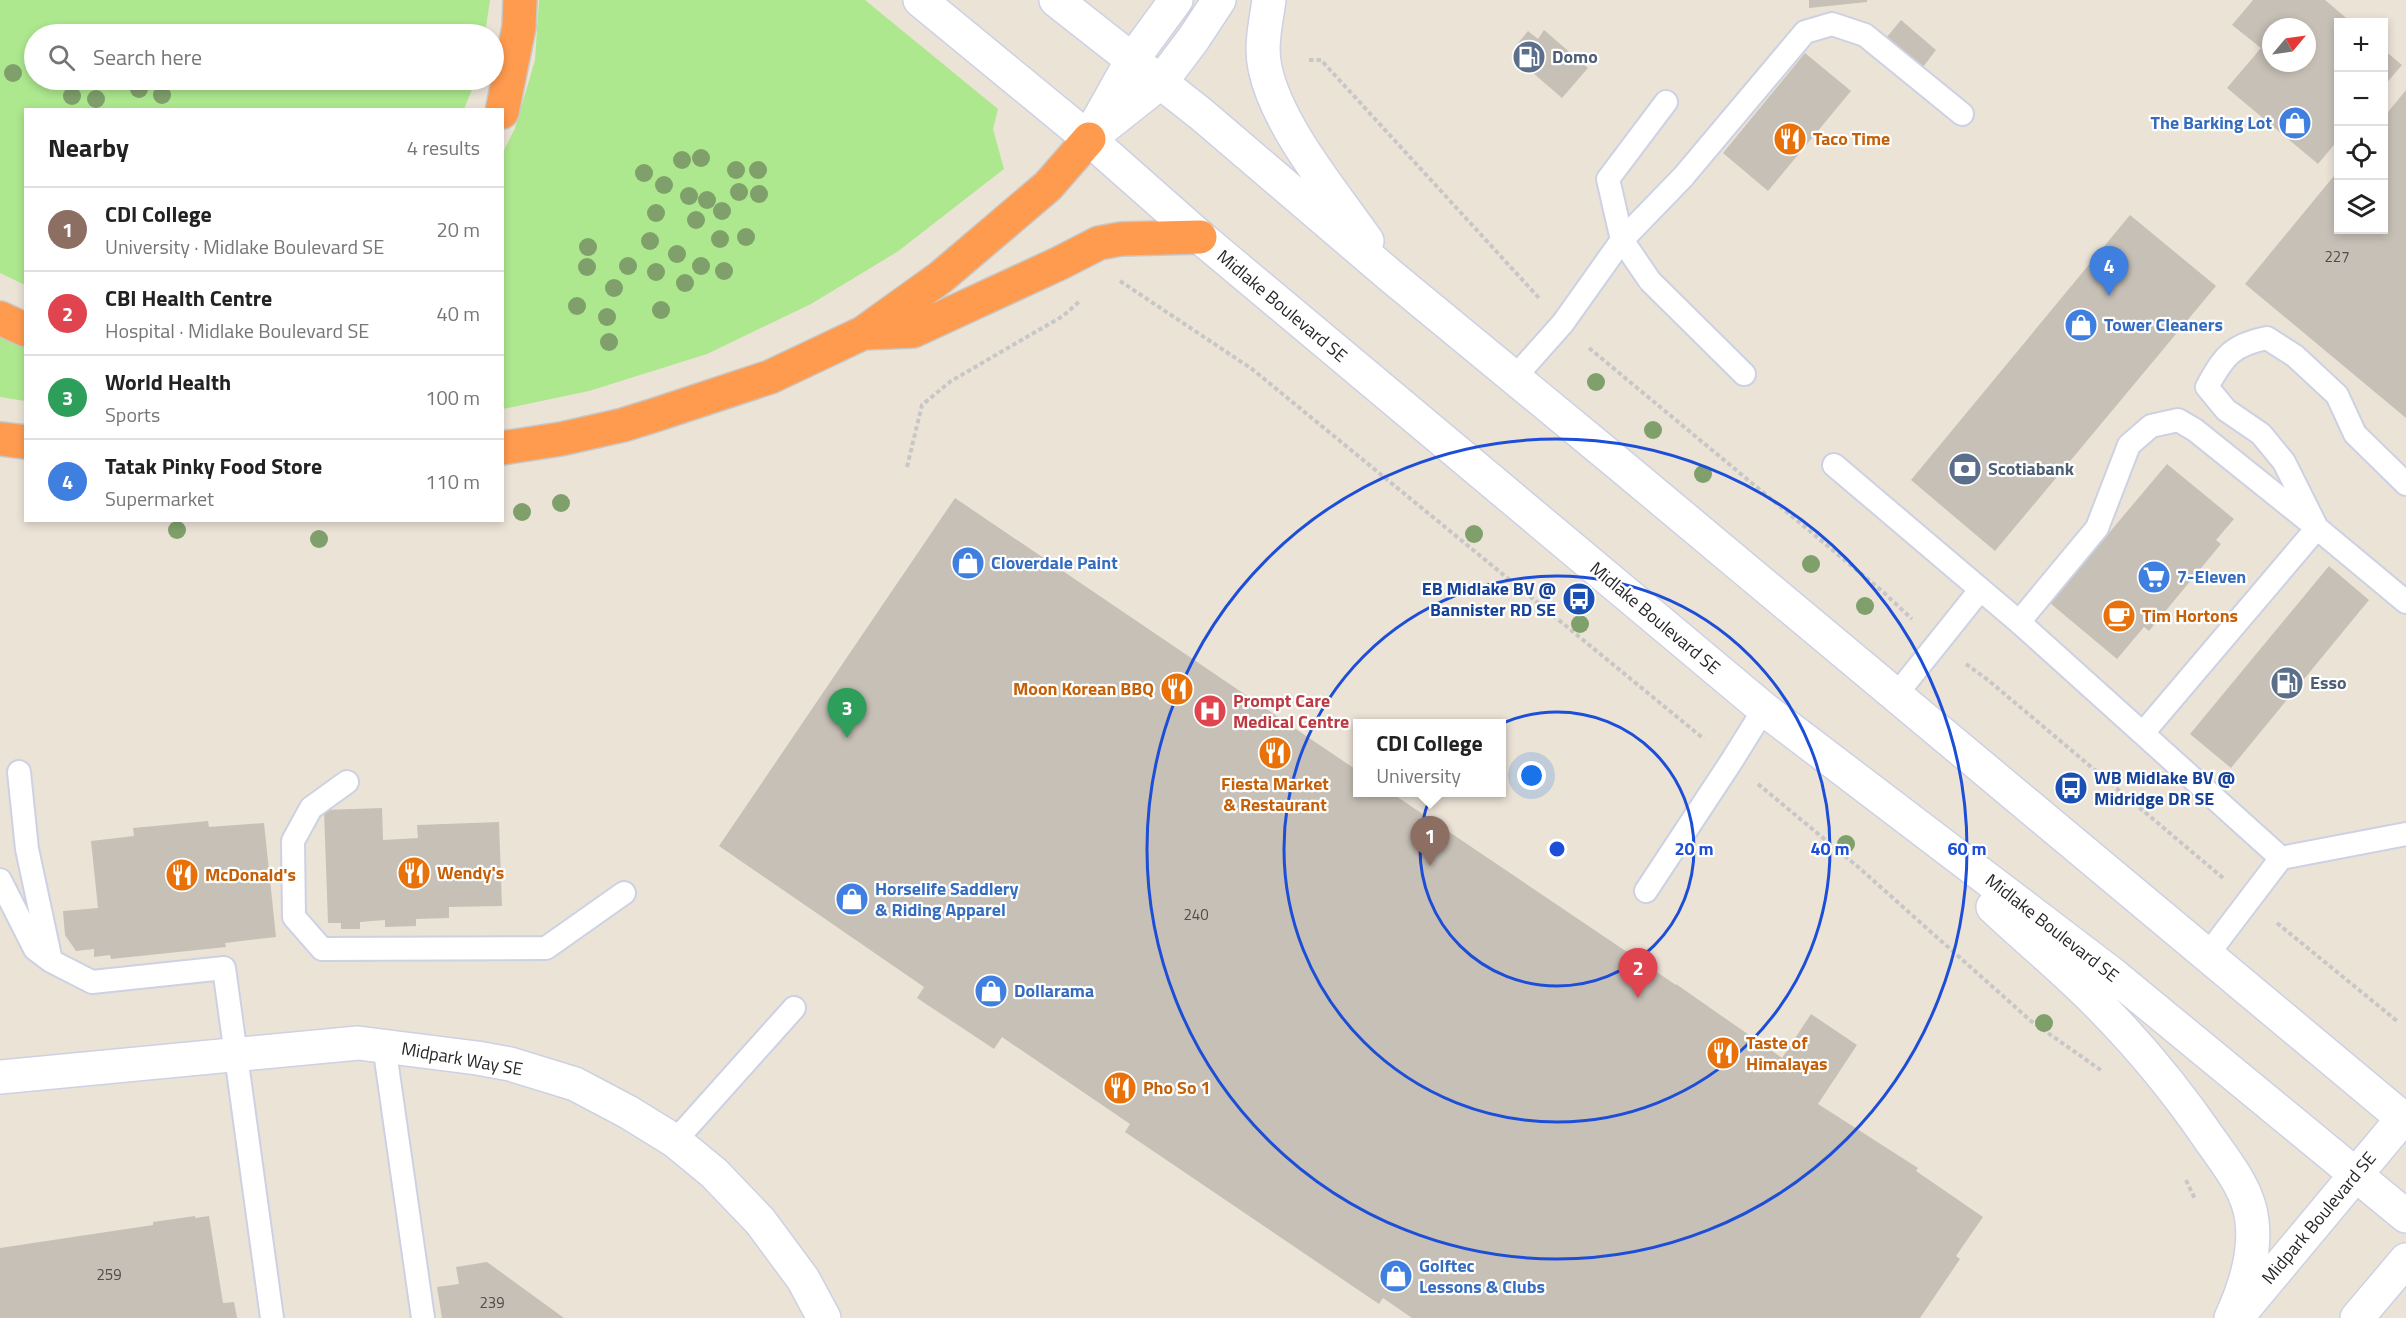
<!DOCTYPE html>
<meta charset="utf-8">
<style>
:root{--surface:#fff;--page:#f6f6f6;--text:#222;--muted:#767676;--line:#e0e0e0;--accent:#ea580c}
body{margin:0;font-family:"Titillium Web",sans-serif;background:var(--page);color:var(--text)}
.controls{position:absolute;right:18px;top:18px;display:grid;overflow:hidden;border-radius:0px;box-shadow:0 3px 9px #0003}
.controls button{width:54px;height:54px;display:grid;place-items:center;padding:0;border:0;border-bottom:2px solid var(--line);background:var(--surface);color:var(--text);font:30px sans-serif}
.compass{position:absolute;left:2262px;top:18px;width:54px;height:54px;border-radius:50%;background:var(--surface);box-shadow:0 3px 9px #0003;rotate:61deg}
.you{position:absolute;left:1532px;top:776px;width:21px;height:21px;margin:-15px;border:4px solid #fff;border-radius:50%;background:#1a73e8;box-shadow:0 0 0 9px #1a73e833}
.badge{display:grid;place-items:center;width:39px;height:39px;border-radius:50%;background:var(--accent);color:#fff;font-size:20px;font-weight:700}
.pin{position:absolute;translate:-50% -50px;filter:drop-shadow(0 2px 3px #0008)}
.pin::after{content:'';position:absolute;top:32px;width:21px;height:18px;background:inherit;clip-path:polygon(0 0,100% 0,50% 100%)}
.popup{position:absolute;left:1353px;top:719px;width:153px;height:78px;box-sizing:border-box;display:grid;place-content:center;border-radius:0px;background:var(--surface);filter:drop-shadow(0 2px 4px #0005);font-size:20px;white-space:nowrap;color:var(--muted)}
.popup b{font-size:22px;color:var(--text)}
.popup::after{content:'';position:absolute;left:50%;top:100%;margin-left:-12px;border:12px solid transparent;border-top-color:var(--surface)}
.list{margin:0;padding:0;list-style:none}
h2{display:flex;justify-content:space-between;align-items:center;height:78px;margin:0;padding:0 24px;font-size:26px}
h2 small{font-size:20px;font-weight:400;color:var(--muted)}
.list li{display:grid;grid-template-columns:39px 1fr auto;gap:18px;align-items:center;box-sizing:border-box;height:84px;padding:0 24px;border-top:2px solid var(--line)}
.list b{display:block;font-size:22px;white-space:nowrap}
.list p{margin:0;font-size:20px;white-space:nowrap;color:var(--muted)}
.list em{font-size:20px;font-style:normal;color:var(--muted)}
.icon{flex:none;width:33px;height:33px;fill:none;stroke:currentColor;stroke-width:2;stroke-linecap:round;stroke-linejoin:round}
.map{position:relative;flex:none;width:2406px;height:1318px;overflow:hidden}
.search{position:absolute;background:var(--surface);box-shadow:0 3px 9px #0003;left:24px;top:24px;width:480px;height:66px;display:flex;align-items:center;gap:15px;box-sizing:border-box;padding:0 21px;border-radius:33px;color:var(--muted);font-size:22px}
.panel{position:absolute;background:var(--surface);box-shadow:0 3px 9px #0003;left:24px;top:108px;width:480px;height:414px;border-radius:0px}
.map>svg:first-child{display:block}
</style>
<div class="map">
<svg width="2406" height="1318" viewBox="0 0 2406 1318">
<rect width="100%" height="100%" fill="#ece3d7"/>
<!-- green -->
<path fill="#ade88e" d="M 0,0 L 490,0 L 485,34 L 34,34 L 34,80 L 476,80 L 464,109 L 26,110 L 25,285 L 0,273 Z
M 539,0 L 865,0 L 998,109 L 993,129 L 1004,169 L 897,252 L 811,304 L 707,354 L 589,391 L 503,409 L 503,152 L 515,128 L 535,60 Z
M 0,337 L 25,346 L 25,401 L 0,397 Z"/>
<!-- building -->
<path fill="#c7c0b7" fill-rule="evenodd" d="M 1809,0 L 1867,0 L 1867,2 L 1809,8 Z
M 2253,0 L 2325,0 L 2351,22 L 2338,22 L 2338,140 L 2318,164 L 2227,88 L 2261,48 L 2232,25 ZM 2271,27 L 2307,27 L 2307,63 L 2271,63 Z
M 1901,20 L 1936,50 L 1923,67 L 1887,37 Z
M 1544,30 L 1588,68 L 1562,98 L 1519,61 L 1525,54 L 1515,47 L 1528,31 L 1538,39 Z
M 2384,50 L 2402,65 L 2384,86 Z
M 1805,53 L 1851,91 L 1768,191 L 1723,153 Z
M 2406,90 L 2406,418 L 2245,284 L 2338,171 L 2338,230 L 2384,230 L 2384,117 Z
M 2130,215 L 2216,286 L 1995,551 L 1911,480 Z
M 2167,464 L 2234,519 L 2216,540 L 2221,544 L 2149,631 L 2144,627 L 2117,659 L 2050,603 Z
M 955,498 L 1358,771 L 1358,792 L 1390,792 L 1676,985 L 1676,984 L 1782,1058 L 1811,1014 L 1857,1045 L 1818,1104 L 1918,1168 L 1916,1171 L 1983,1217 L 1956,1256 L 1960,1259 L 1920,1318 L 1412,1318 L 1383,1298 L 1379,1304 L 1125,1132 L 1130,1124 L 1002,1037 L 994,1049 L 917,998 L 924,987 L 719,846 Z
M 2329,566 L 2369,600 L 2231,768 L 2190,734 Z
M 382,808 L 383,840 L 418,838 L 417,825 L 499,822 L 502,906 L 449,907 L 449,918 L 416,919 L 416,926 L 385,927 L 385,920 L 360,922 L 360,929 L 341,929 L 341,923 L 328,923 L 324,810 Z
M 208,821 L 209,827 L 264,823 L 276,937 L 225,943 L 226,947 L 111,959 L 110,955 L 94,957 L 94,949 L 76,951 L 65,935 L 63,911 L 98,908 L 91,841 L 134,836 L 133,828 Z
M 195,1216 L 195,1218 L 209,1216 L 223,1303 L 234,1302 L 237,1318 L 0,1318 L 0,1248 L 153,1225 L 153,1222 Z
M 487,1262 L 564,1318 L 442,1318 L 437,1287 L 459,1284 L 456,1267 Z"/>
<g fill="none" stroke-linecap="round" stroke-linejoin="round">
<!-- lane casing -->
<g stroke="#ccd1e3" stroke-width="26">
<path id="lane" d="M 1744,374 L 1650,281 L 1622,240 L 1683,177 L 1805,32 L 1832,24 L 1865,35 L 1962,114
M 1515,377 L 1563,323 L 1622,240 L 1608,179 L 1666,102
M 1834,465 L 2019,622 L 2281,858 L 2406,834
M 2317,528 L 2284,462 L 2261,434 L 2226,410 L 2207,387 C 2224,356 2232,345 2267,338 L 2295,356 L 2337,395 L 2355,434 L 2406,484
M 2019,622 L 2097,528 L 2129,445 L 2151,426 L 2178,420 L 2195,430 L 2311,523
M 1896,695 L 1980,590
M 2143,733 L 2317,528 L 2406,602
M 19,772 L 27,849 L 51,961
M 347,782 L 311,808 L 293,841 L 294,917 L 322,949 L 546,948 L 624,893
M 0,880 L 35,949 L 51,961 L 92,982 L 224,968 L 272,1318
M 1646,891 L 1731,762 L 1764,709
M 2208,954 L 2281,858
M 384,1045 L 423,1318
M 675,1141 L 794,1008"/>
</g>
<!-- street casing -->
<g stroke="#ccd1e3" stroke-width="36">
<path id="street" d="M 0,1077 L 358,1043 L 477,1058 L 510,1064 L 575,1084 L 628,1112 L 675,1141 L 714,1173 L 760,1221 L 803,1279 L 824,1318"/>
</g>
<!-- secondary casing -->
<g stroke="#ccd1e3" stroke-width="36">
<path id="secondary" d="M 920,0 L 1089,139 L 1200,237 L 1764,709 L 2112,974 L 2406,1216
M 1056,0 L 1201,114 L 1392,277 L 1619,464 L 2406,1121
M 1269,0 C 1266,22 1260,46 1265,68 C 1277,126 1333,192 1367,241
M 1095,126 L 1132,60 L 1176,0
M 1089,139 L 1161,82 L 1194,38 L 1219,0
M 1993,907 C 2030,942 2069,973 2104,1010 C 2143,1050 2179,1094 2211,1141 C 2228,1165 2249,1191 2252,1221 C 2256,1255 2245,1288 2231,1318
M 2243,1310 L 2403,1118
M 2357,1318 L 2406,1260"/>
</g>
<!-- highway casing -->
<g stroke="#c7c7c7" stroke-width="36">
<path id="highway" d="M 502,112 L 519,27 L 520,0
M 0,318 L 26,330
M 863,333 L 913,331 L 1060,263 L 1099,243 L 1121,239 L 1200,237
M 0,439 L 26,442
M 502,448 L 561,439 L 623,425 L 655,415 L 770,377 L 863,333 L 941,277 L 1048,186 L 1089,139"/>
</g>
<!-- path -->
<path stroke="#c7c7c7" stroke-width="4" stroke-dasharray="4.5 3" stroke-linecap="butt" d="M 1309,60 L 1321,60 L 1539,298
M 1120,281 L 1252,369 L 1704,739
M 1589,348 L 1882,591 L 1912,619
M 907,467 L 922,405 L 951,381 L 1063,316 L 1080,301
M 1966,664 L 1988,680 L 2223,878
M 1758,784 L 1857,866 L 2031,1021 L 2102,1071
M 2277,923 L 2397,1021
M 2186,1180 L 2195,1199"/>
<!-- lane -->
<use href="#lane" stroke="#fff" stroke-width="22"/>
<!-- street -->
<use href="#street" stroke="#fff" stroke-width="33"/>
<!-- secondary -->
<use href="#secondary" stroke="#fff" stroke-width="33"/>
<!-- highway -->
<use href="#highway" stroke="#ff9b4f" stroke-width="33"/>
</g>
<!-- trees -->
<g fill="#7fa06b">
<circle cx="13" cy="73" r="9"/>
<circle cx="139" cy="89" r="9"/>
<circle cx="162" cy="95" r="9"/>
<circle cx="72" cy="96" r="9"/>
<circle cx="96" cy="99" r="9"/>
<circle cx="701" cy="158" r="9"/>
<circle cx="682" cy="160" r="9"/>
<circle cx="736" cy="170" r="9"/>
<circle cx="758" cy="170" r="9"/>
<circle cx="644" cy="173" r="9"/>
<circle cx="664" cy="185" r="9"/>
<circle cx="739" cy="192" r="9"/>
<circle cx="759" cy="194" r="9"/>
<circle cx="689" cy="196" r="9"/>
<circle cx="707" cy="200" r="9"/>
<circle cx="722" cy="211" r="9"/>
<circle cx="656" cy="213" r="9"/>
<circle cx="696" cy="220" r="9"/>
<circle cx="746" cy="237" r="9"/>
<circle cx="720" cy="239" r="9"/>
<circle cx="650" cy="241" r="9"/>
<circle cx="588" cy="247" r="9"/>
<circle cx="677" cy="254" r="9"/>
<circle cx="628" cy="266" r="9"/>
<circle cx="701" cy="266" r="9"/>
<circle cx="587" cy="267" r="9"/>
<circle cx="724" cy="271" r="9"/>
<circle cx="656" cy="272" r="9"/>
<circle cx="685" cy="283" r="9"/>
<circle cx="614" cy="288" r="9"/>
<circle cx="577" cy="306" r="9"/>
<circle cx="661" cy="310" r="9"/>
<circle cx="607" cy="317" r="9"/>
<circle cx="609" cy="342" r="9"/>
<circle cx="1596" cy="382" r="9"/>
<circle cx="1653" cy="430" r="9"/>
<circle cx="1703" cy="474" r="9"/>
<circle cx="561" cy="503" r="9"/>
<circle cx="522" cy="512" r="9"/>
<circle cx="177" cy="530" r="9"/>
<circle cx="1474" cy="534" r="9"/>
<circle cx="319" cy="539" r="9"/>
<circle cx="1811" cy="564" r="9"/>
<circle cx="1865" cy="606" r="9"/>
<circle cx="1580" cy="624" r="9"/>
<circle cx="1846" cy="844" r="9"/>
<circle cx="2044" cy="1023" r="9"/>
</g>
<!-- distance rings -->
<g fill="none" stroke="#1d4ed8" stroke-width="3">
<circle cx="1557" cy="849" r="137"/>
<circle cx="1557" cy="849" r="273"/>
<circle cx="1557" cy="849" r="410"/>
</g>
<!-- icons -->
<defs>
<g id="fuel-disc" transform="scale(1.725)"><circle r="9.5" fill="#5c6f8a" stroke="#fff"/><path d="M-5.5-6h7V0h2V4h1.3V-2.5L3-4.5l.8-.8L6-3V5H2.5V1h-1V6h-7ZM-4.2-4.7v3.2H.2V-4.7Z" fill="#fff"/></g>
<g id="shop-disc" transform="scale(1.725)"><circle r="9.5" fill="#3f7fe0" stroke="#fff"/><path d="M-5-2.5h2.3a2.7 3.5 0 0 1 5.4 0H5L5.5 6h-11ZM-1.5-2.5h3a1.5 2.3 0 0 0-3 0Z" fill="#fff"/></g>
<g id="restaurant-disc" transform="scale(1.725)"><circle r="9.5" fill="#e8710a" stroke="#fff"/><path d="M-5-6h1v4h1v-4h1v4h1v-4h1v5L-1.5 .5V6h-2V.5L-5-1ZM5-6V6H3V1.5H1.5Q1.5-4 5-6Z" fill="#fff"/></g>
<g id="bank-disc" transform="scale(1.725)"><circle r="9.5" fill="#5c6f8a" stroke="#fff"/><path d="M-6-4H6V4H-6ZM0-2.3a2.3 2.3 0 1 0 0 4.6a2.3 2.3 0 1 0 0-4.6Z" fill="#fff"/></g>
<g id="supermarket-disc" transform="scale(1.725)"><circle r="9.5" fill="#3f7fe0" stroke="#fff"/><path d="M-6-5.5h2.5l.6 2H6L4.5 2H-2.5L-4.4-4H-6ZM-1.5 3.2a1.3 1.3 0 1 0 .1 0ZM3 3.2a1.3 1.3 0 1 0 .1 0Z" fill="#fff"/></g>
<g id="bus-disc" transform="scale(1.725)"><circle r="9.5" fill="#1a4fb4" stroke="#fff"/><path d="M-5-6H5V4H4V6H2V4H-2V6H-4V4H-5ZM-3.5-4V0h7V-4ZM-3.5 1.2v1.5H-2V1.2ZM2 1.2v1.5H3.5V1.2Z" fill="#fff"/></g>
<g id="cafe-disc" transform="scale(1.725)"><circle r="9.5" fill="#e8710a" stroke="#fff"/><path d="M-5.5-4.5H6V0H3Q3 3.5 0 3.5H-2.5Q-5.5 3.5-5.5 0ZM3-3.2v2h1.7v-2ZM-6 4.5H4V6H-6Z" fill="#fff"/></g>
<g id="hospital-disc" transform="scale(1.725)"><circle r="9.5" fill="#e0444e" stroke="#fff"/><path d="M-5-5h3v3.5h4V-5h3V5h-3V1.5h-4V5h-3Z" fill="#fff"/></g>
</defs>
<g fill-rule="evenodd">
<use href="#fuel-disc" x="1529" y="57"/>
<use href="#shop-disc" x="2295" y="123"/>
<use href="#restaurant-disc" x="1790" y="139"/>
<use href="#shop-disc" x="2081" y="325"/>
<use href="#bank-disc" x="1965" y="469"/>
<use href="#shop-disc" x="968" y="563"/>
<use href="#supermarket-disc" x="2154" y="577"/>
<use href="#bus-disc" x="1579" y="599"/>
<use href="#cafe-disc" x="2119" y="616"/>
<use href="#fuel-disc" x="2287" y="683"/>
<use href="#restaurant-disc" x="1177" y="689"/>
<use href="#hospital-disc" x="1210" y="711"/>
<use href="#restaurant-disc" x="1275" y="753"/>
<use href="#bus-disc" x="2071" y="788"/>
<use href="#restaurant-disc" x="414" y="873"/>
<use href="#restaurant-disc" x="182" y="875"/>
<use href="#shop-disc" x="852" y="899"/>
<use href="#shop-disc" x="991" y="991"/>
<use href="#restaurant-disc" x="1723" y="1053"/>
<use href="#restaurant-disc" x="1120" y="1088"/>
<use href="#shop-disc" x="1396" y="1276"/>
</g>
<g text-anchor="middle" stroke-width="4.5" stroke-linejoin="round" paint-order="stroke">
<!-- number labels -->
<g font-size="15" fill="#4f4d4b">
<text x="2337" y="262">227</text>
<text x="1196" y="920">240</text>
<text x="109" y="1280">259</text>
<text x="492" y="1308">239</text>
</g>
<!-- service labels -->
<g font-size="18" font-weight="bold" fill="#4e5e75" stroke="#fff" text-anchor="start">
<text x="1552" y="63">Domo</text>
<text x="1988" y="475">Scotiabank</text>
<text x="2310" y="689">Esso</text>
</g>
<!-- shop labels -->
<g font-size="18" font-weight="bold" fill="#366cbe" stroke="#fff" text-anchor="start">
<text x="2272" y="129" text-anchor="end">The Barking Lot</text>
<text x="2104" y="331">Tower Cleaners</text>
<text x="991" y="569">Cloverdale Paint</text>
<text x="2177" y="583">7-Eleven</text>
<text x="875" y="895">Horselife Saddlery<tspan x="875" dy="21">&amp; Riding Apparel</tspan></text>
<text x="1014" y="997">Dollarama</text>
<text x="1419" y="1272">Golftec<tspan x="1419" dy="21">Lessons &amp; Clubs</tspan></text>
</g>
<!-- food labels -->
<g font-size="18" font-weight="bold" fill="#c56008" stroke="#fff" text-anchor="start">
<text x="1813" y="145">Taco Time</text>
<text x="2142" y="622">Tim Hortons</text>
<text x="1154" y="695" text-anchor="end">Moon Korean BBQ</text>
<text x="1275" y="790" text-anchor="middle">Fiesta Market<tspan x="1275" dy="21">&amp; Restaurant</tspan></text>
<text x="437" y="879">Wendy's</text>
<text x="205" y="881">McDonald's</text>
<text x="1746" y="1049">Taste of<tspan x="1746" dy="21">Himalayas</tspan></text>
<text x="1143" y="1094">Pho So 1</text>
</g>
<!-- street labels -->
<g font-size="18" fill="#272727" stroke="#fff">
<text transform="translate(1282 306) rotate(40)" y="6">Midlake Boulevard SE</text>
<text transform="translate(1655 618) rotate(40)" y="6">Midlake Boulevard SE</text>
<text transform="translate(2052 928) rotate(38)" y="6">Midlake Boulevard SE</text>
<text transform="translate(462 1059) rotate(10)" y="6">Midpark Way SE</text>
<text transform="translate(2319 1218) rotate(-50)" y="6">Midpark Boulevard SE</text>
</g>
<!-- transit labels -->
<g font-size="18" font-weight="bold" fill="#164399" stroke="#fff" text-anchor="end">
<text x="1556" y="595">EB Midlake BV @<tspan x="1556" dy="21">Bannister RD SE</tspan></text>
<text x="2094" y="784" text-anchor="start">WB Midlake BV @<tspan x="2094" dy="21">Midridge DR SE</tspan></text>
</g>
<!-- health labels -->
<g font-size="18" font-weight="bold" fill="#be3a42" stroke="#fff" text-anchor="start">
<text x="1233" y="707">Prompt Care<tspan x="1233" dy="21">Medical Centre</tspan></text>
</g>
</g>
<circle cx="1557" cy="849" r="9" fill="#1d4ed8" stroke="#fff" stroke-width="3"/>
<g font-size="18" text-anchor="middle" font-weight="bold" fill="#1d4ed8" stroke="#fff" stroke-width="4.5" stroke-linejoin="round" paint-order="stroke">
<text x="1694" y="855">20 m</text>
<text x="1830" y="855">40 m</text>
<text x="1967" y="855">60 m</text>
</g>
</svg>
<div class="controls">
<button>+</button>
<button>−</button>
<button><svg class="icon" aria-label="locate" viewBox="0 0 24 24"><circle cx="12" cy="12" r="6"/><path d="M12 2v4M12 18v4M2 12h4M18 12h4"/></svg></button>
<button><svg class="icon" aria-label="layers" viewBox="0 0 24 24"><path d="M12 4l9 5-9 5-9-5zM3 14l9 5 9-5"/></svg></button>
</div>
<svg class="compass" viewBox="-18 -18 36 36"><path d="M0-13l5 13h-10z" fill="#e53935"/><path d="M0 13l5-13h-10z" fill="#767676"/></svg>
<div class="you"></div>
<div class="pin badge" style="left:1430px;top:866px;background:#8d6e63">1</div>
<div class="popup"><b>CDI College</b>University</div>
<div class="pin badge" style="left:1638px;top:998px;background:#e0444e">2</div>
<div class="pin badge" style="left:847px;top:738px;background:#2e9e5b">3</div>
<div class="pin badge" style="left:2109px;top:296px;background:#3f7fe0">4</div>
<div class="search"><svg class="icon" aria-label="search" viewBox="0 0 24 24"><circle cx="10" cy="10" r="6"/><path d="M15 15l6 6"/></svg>Search here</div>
<section class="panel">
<h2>Nearby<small>4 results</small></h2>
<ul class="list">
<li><span class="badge" style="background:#8d6e63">1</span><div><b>CDI College</b><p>University · Midlake Boulevard SE</p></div><em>20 m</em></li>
<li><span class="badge" style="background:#e0444e">2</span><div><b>CBI Health Centre</b><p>Hospital · Midlake Boulevard SE</p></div><em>40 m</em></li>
<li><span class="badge" style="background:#2e9e5b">3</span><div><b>World Health</b><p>Sports</p></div><em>100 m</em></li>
<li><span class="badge" style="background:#3f7fe0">4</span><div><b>Tatak Pinky Food Store</b><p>Supermarket</p></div><em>110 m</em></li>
</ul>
</section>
</div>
